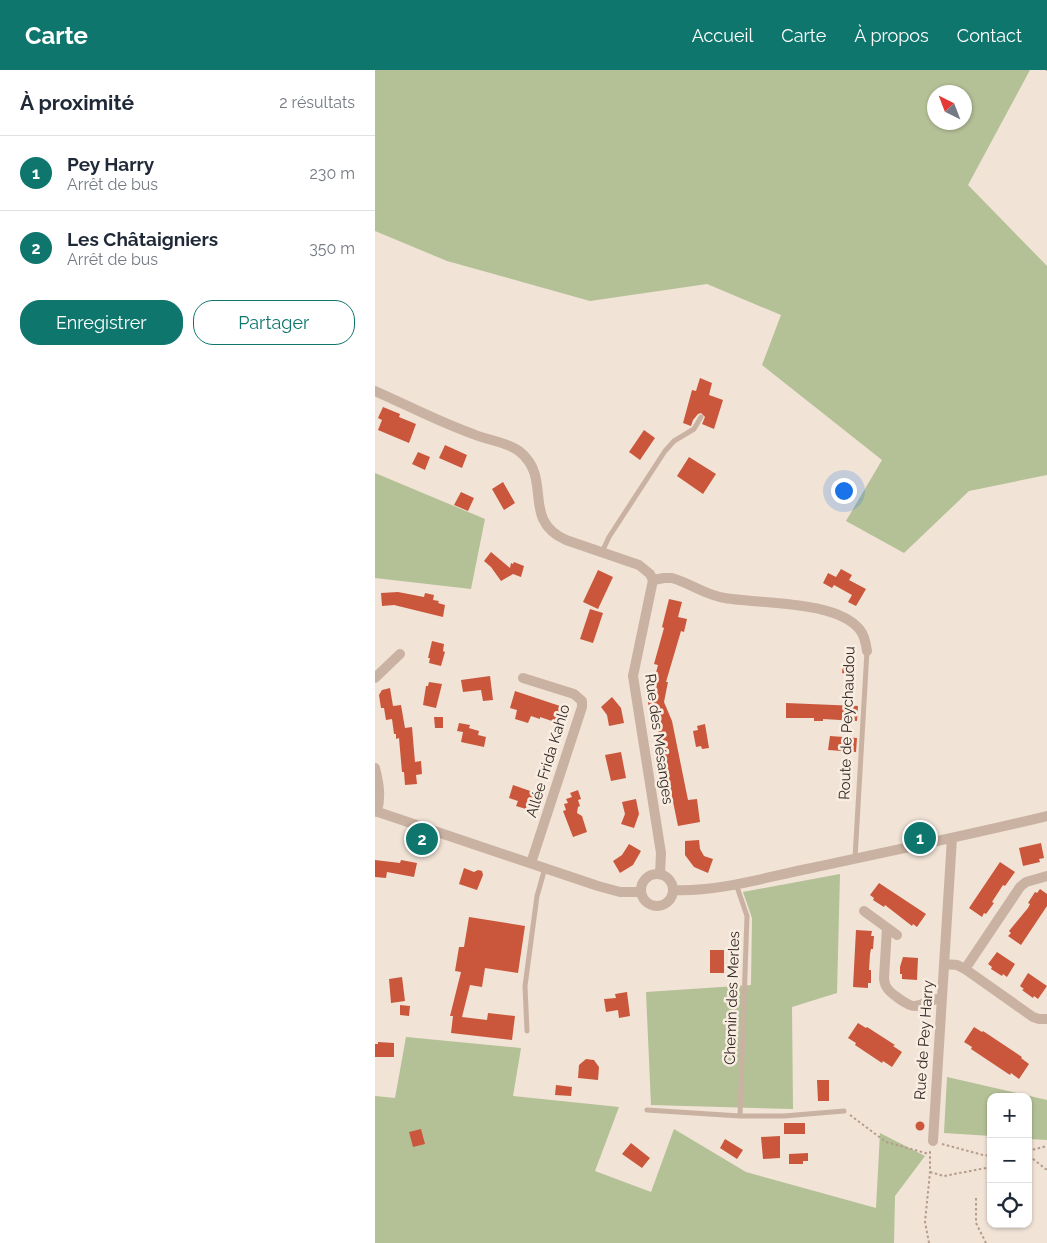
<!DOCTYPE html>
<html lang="fr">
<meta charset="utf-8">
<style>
:root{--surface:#fff;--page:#f2f2f3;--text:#1f2937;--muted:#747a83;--line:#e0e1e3;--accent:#0f766e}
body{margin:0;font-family:Raleway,sans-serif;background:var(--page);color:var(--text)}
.controls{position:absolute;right:15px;bottom:15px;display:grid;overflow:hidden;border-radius:10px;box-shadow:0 1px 4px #0004}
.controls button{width:45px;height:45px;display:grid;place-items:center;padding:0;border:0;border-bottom:1px solid var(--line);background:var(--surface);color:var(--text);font:25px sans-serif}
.compass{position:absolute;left:552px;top:15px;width:45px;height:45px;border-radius:50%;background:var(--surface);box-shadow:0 1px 4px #0004;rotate:318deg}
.you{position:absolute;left:468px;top:420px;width:18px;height:18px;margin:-12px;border:4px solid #fff;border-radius:50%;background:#1a73e8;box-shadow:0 0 0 8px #1a73e833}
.badge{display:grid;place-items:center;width:32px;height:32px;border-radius:50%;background:var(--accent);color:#fff;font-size:16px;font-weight:700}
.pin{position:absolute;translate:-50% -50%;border:2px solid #fff;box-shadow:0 1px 5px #0006}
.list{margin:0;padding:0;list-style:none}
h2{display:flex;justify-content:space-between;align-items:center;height:65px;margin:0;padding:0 20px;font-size:21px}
h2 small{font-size:16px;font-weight:400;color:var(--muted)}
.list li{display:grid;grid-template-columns:32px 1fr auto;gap:15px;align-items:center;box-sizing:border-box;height:75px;padding:0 20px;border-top:1px solid var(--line)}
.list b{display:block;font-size:19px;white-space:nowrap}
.list p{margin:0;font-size:16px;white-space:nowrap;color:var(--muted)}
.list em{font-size:16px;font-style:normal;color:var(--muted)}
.actions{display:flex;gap:10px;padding:15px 20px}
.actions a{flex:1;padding:11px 0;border:1px solid var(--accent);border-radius:20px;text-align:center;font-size:18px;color:var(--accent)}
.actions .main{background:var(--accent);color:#fff}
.icon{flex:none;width:28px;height:28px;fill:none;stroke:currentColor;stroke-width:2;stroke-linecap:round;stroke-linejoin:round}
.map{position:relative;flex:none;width:672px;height:1173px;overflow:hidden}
header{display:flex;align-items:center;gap:30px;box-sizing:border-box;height:70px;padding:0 25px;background:var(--accent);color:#fff}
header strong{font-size:24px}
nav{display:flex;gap:28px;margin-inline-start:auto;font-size:18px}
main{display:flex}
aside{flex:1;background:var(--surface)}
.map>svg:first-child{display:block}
</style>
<header>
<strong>Carte</strong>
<nav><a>Accueil</a><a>Carte</a><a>À propos</a><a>Contact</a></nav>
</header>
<main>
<aside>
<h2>À proximité<small>2 résultats</small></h2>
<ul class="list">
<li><span class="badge">1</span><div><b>Pey Harry</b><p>Arrêt de bus</p></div><em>230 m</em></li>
<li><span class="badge">2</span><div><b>Les Châtaigniers</b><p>Arrêt de bus</p></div><em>350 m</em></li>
</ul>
<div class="actions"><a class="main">Enregistrer</a><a>Partager</a></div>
</aside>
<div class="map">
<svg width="672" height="1173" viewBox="0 0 672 1173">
<rect width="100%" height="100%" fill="#f1e3d6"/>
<!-- green -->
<path fill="#b4c096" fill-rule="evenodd" d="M 0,0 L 655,0 L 593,115 L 672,196 L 672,405 L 594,421 L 529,483 L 471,451 L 507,390 L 387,295 L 406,245 L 332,214 L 215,231 L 72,191 L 0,161 ZM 590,22 L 590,52 L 560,52 L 560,22 Z
M 0,403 L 110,449 L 96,519 L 0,508 Z
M 465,804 L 462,923 L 417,937 L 418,1039 L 276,1035 L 271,922 L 376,915 L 377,848 L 368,822 Z
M 31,967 L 146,978 L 138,1026 L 244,1037 L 220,1101 L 276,1122 L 299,1059 L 371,1102 L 501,1138 L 505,1063 L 550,1086 L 520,1126 L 519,1173 L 0,1173 L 0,1026 L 20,1028 Z
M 572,1007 L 672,1030 L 672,1070 L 653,1069 L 653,1027 L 616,1027 L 616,1066 L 569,1063 Z"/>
<!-- building -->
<path fill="#ca573b" d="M 325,308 L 337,313 L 334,325 L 348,330 L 339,359 L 327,354 L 330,347 L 326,343 L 323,344 L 318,350 L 316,356 L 308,353 L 317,320 L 321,321 Z
M 8,337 L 25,344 L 24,347 L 41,354 L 34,373 L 3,360 L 7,350 L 3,348 Z
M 269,360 L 280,368 L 265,390 L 254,382 Z
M 70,375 L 92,385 L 87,398 L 64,388 Z
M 43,382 L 55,387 L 50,400 L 37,394 Z
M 314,387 L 341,404 L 328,424 L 302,406 Z
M 128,412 L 140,433 L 129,440 L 117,419 Z
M 86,422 L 99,428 L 93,441 L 79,435 Z
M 116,482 L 135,498 L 136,493 L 138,494 L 139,492 L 149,496 L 146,507 L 138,504 L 126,511 L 116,497 L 109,491 Z
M 466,499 L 477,505 L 474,510 L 491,519 L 481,536 L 473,532 L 477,525 L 459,515 L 457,518 L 448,513 L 453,503 L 461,507 Z
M 223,500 L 238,507 L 223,539 L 208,532 Z
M 23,522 L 49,527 L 50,523 L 59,525 L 58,530 L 64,531 L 63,533 L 70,535 L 68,547 L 19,535 L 7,536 L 6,523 Z
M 294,529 L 307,532 L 303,547 L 312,549 L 309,562 L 306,561 L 291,612 L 293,612 L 289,632 L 297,651 L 313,730 L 322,729 L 325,752 L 303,756 L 280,644 L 276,645 L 273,633 L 283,595 L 279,594 L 289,558 L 287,557 Z
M 215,539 L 228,543 L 218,573 L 205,569 Z
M 57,571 L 69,574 L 68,581 L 70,582 L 66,596 L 54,593 L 55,588 L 53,588 Z
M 468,593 L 478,594 L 477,605 L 467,603 Z
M 115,606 L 118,630 L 108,631 L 106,620 L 88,622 L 86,610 Z
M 54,612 L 67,614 L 61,638 L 48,635 L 51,616 L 53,616 Z
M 15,618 L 18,636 L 26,635 L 30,658 L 37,657 L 40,692 L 46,691 L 47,704 L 41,705 L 42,714 L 30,715 L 29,702 L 27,702 L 24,668 L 21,669 L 21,664 L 19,664 L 17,649 L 11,650 L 9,638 L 6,638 L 4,625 L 7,620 Z
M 140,621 L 191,638 L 186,654 L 165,647 L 165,649 L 156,646 L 153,653 L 140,649 L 142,640 L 135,638 Z
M 237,627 L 246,638 L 249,653 L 234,656 L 232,645 L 226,637 Z
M 411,633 L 483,636 L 482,651 L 448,649 L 448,651 L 439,651 L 439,648 L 411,648 Z
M 59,647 L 68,647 L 68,658 L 60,658 Z
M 84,653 L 95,655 L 94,658 L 104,661 L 103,665 L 111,667 L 109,677 L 86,672 L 88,662 L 82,661 Z
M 330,654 L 334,678 L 327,679 L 326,676 L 321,677 L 318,661 L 323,660 L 322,656 Z
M 455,666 L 482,668 L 481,682 L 453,680 Z
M 246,682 L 251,708 L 236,711 L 230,685 Z
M 138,715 L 164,724 L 160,737 L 152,734 L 151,739 L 141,736 L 143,731 L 134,728 Z
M 203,720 L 206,729 L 203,730 L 205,736 L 203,737 L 202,743 L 207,746 L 212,762 L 198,767 L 188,741 L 191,740 L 189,734 L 193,733 L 191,729 L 197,727 L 195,723 Z
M 261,729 L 264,744 L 259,758 L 246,754 L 250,744 L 247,732 Z
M 324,770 L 325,779 L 329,786 L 338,789 L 333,803 L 319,797 L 310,785 L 310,771 Z
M 666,773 L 669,788 L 664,789 L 665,792 L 648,796 L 644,778 Z
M 254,774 L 266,781 L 258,795 L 245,803 L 238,791 L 247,785 Z
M 0,790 L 25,793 L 26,790 L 42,793 L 39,807 L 12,802 L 11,808 L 0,807 Z
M 625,792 L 640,802 L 630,816 L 628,815 L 617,832 L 619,833 L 611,844 L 609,843 L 607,847 L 594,838 Z
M 89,798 L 99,802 L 103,800 L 107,801 L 108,805 L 102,820 L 84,814 Z
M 504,813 L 551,844 L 542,857 L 538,854 L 537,856 L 510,835 L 509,837 L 498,830 L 499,828 L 495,825 Z
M 665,819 L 672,824 L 672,836 L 646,875 L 633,866 L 636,863 L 634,861 L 653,838 L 655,834 L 653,833 L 660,822 L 662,823 Z
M 94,847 L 150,856 L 143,903 L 110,898 L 107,917 L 95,915 L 87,947 L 112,950 L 113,943 L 140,946 L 137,970 L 76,963 L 78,946 L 75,946 L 86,902 L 80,901 L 84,877 L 89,877 Z
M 481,860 L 497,861 L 496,866 L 499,866 L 498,879 L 496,879 L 495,884 L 494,900 L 496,900 L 496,913 L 493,913 L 493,918 L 478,917 Z
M 335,880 L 349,880 L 349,903 L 335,903 Z
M 622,882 L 640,894 L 632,907 L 628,904 L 627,906 L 616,899 L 617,897 L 613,894 Z
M 528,887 L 543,888 L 542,910 L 527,909 L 527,904 L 525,904 L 525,897 Z
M 653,903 L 672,916 L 663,929 L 659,926 L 658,928 L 647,920 L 649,919 L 645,916 Z
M 27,907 L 30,931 L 16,933 L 14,909 Z
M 252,922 L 255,946 L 244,948 L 243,940 L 231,942 L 229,929 L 241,928 L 240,924 Z
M 25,935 L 35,936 L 34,946 L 25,945 Z
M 483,953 L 491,958 L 492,957 L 520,975 L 518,976 L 527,982 L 517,997 L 508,991 L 507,993 L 480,975 L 481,973 L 473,968 Z
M 599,957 L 607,962 L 608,961 L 647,987 L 646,988 L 654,994 L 644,1009 L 636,1003 L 635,1005 L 596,979 L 597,977 L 589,972 Z
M 3,972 L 19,973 L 19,987 L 0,987 L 0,974 L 3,974 Z
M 211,989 L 219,990 L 224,997 L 223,1010 L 203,1008 L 204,995 Z
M 442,1010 L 454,1010 L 454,1031 L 443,1031 Z
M 181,1015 L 197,1017 L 196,1026 L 180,1025 Z
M540.5 1056a4.5 4.5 0 1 1 9 0a4.5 4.5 0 1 1-9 0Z
M 409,1053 L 430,1053 L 430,1064 L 409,1064 Z
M 46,1059 L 50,1074 L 38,1077 L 34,1062 Z
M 405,1066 L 405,1088 L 388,1089 L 386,1067 Z
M 350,1069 L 368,1080 L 362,1089 L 345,1078 Z
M 256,1073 L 275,1088 L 267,1098 L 247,1084 Z
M 433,1083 L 433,1091 L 428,1091 L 428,1094 L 414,1094 L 414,1084 Z"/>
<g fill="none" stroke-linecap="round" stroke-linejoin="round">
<!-- path -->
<path stroke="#b59c8c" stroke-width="2" stroke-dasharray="2.5 2.5" stroke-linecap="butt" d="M 671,0 L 672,0
M 475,1045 L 511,1072 L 554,1084
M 567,1074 L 608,1085 L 616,1086
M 653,1081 L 672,1076
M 653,1090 L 658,1089 L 672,1100
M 555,1102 L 569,1106 L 616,1097
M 601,1128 L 601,1153 L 611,1173
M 554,1173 L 550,1152 L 555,1102 L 555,1081"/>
<!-- service -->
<path stroke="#c9b2a2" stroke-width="5" d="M 227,482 L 234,467 L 290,381 L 299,371 L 319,359 L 326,347
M 480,788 L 492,581
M 361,814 L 372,846 L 365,1046
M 152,961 L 150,916 L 162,826 L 170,798
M 272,1040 L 365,1046 L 409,1046 L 469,1041"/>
<!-- minor -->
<path stroke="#c9b2a2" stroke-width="10" d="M 0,321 C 32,335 64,352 98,364 C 112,370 132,372 144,381 C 179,409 145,449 191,470 L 264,495 L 275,504 L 278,510
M 278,510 L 258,606 L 286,783 L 285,804
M 278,510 L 289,508 L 297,508 C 315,513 330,525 350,528 C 384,534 462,530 485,560 C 490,566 491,574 492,581
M 0,608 L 25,584
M 148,608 L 199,624 L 207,631 L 207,637 L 156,793
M 0,698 C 4,714 6,726 2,742
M 0,741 L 223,816 L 245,822 L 266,822
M266 820a16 16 0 1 1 32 0a16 16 0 1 1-32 0Z
M 298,820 C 344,822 391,807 437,798 C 515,781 594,765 672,746
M 489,841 L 522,865
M 512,858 L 509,908 C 509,910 510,915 511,916 C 513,922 534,937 540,936 C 549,935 557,929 567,928
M 569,894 L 582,895 L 590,899 L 658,947 L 664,949 L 672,949
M 590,899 L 645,817 L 651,812 L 672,806
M 558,1071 L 577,768"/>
</g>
<g text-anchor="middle" stroke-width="5" stroke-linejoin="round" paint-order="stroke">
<!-- street labels -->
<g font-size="15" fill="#332925" stroke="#f9ede2">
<text transform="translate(472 653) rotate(-88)" y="5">Route de Peychaudou</text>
<text transform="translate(284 669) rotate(82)" y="5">Rue des Mésanges</text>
<text transform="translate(173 691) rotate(-73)" y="5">Allée Frida Kahlo</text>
<text transform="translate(357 928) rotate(-88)" y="5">Chemin des Merles</text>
<text transform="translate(549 970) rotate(-86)" y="5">Rue de Pey Harry</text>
</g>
</g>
</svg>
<div class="controls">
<button>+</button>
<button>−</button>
<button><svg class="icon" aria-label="locate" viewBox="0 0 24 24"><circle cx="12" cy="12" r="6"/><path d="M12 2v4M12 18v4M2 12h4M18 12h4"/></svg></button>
</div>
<svg class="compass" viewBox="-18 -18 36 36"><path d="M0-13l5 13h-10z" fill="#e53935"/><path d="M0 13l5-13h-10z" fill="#747a83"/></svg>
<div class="you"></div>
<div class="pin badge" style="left:545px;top:768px">1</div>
<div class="pin badge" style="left:47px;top:769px">2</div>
</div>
</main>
